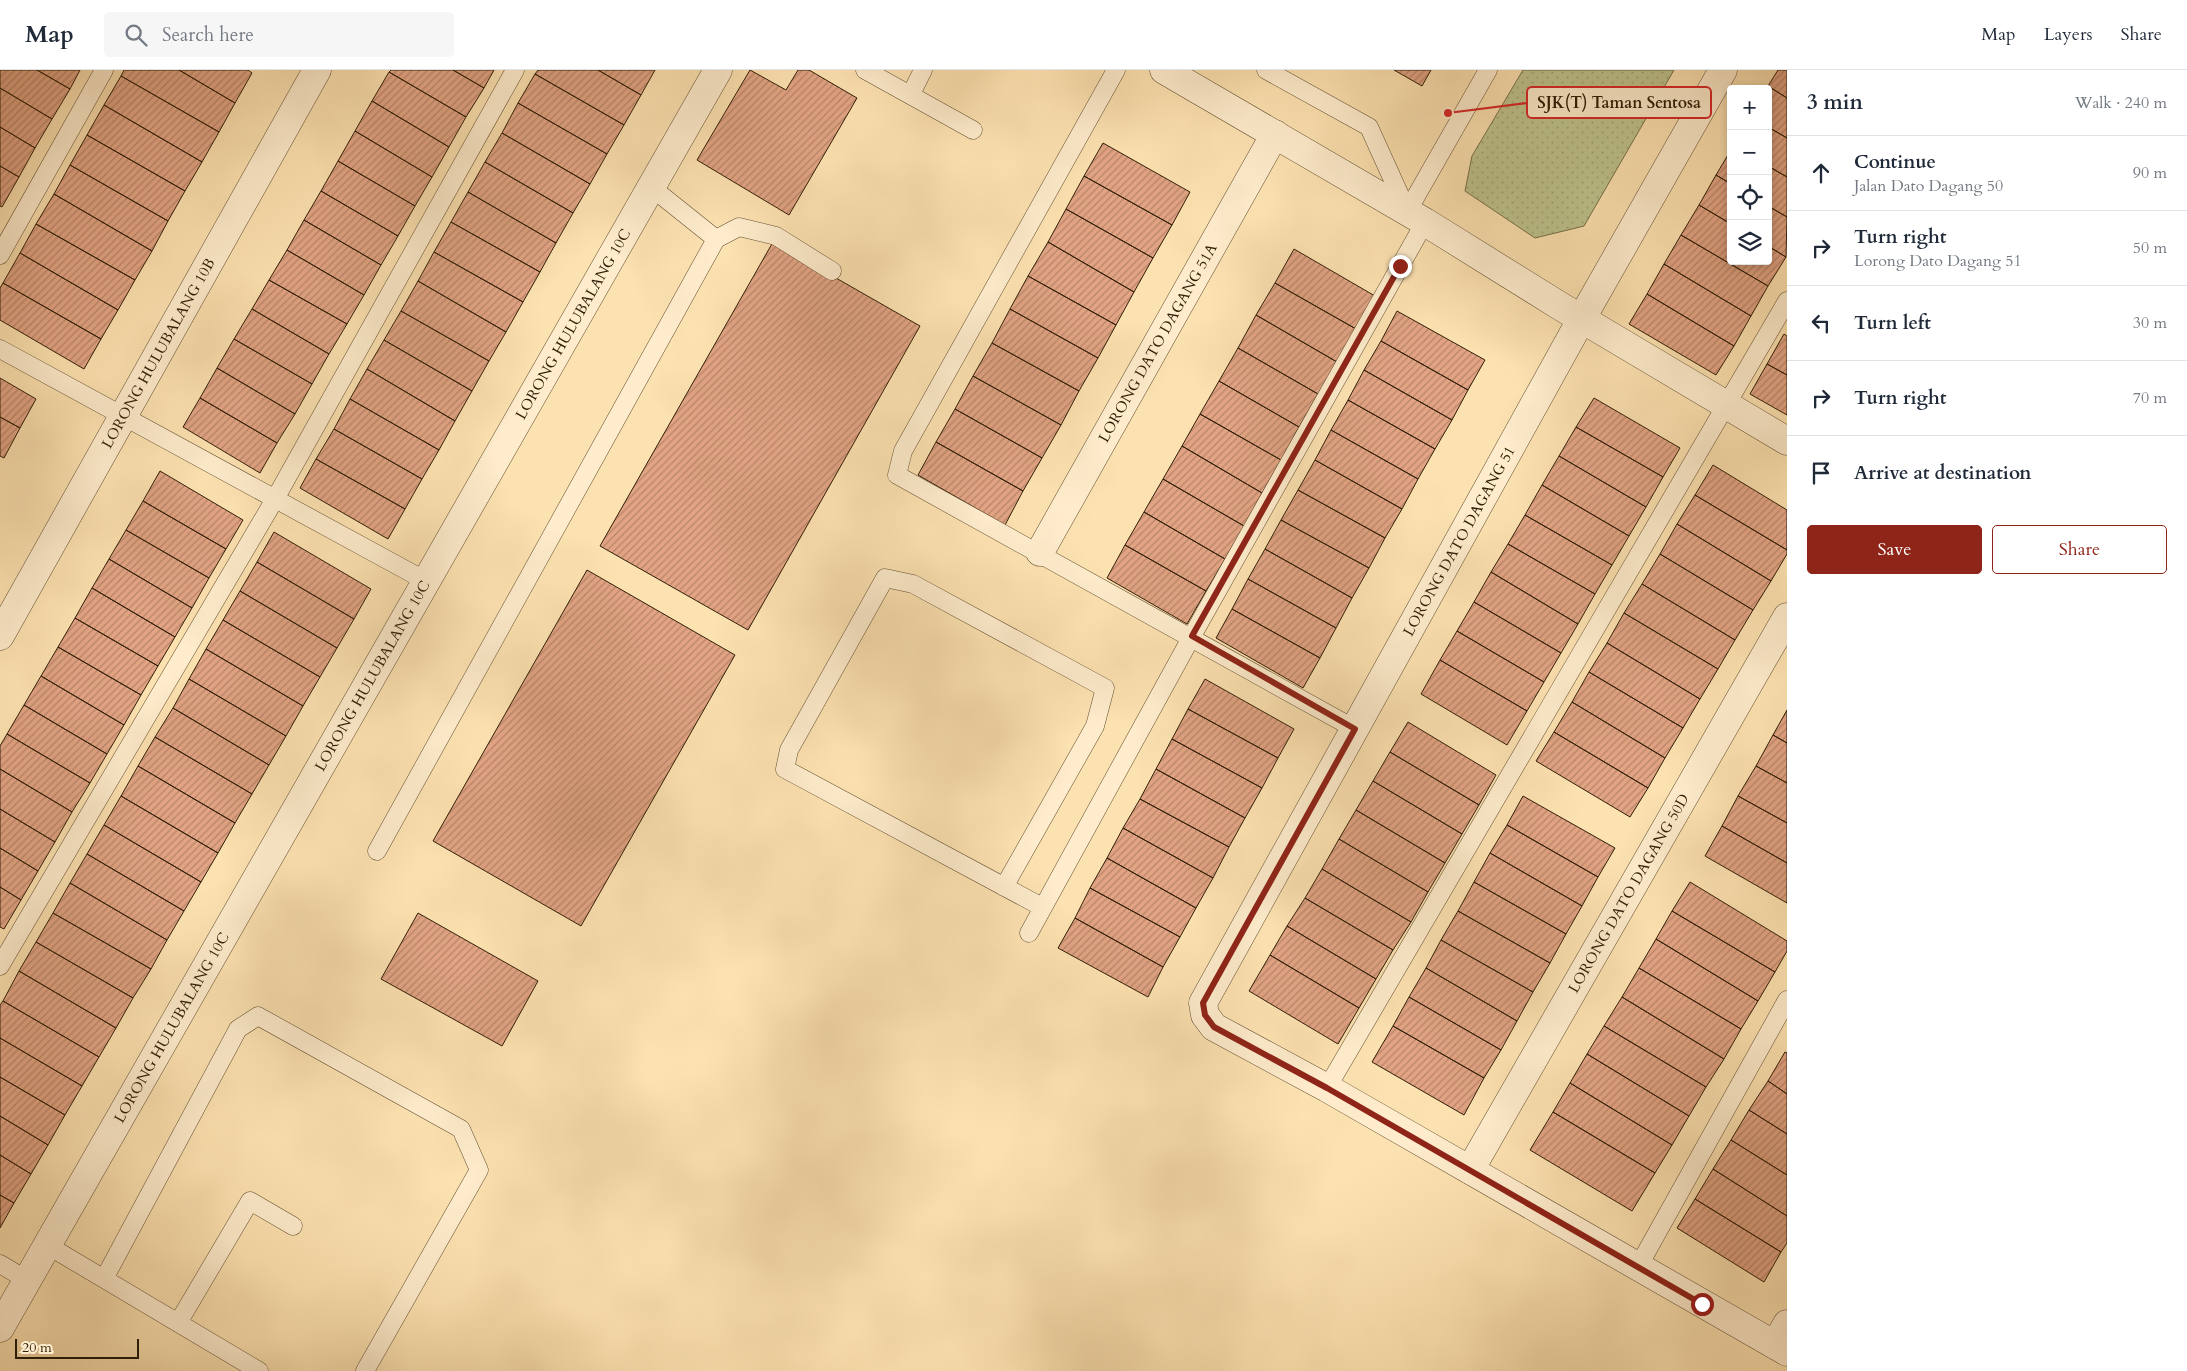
<!DOCTYPE html>
<meta charset="utf-8">
<style>
:root{--surface:#fff;--page:#f6f6f7;--text:#1f2937;--muted:#747a83;--line:#e0e1e3;--accent:#8f2418}
body{margin:0;font-family:Cardo,serif;background:var(--page);color:var(--text)}
.controls{position:absolute;right:15px;top:15px;display:grid;overflow:hidden;border-radius:5px;box-shadow:0 2px 8px #0003}
.controls button{width:45px;height:45px;display:grid;place-items:center;padding:0;border:0;border-bottom:1px solid var(--line);background:var(--surface);color:var(--text);font:25px sans-serif}
.scale{position:absolute;left:15px;bottom:12px;width:124px;box-sizing:border-box;padding-left:5px;border:2px solid #301e06;border-top:0;font-size:14px;line-height:18px;white-space:nowrap;color:#301e06;-webkit-text-stroke:4px #feeccc;paint-order:stroke}
.stop{position:absolute;width:15px;height:15px;margin:-11px;border:4px solid #8f2418;border-radius:50%;background:#fff}
.stop.end{background:#8f2418;border-color:#fff;box-shadow:0 1px 5px #0008}
.list{margin:0;padding:0;list-style:none}
h2{display:flex;justify-content:space-between;align-items:center;height:65px;margin:0;padding:0 20px;font-size:21px}
h2 small{font-size:16px;font-weight:400;color:var(--muted)}
.list li{display:grid;grid-template-columns:32px 1fr auto;gap:15px;align-items:center;box-sizing:border-box;height:75px;padding:0 20px;border-top:1px solid var(--line)}
.list b{display:block;font-size:19px;white-space:nowrap}
.list p{margin:0;font-size:16px;white-space:nowrap;color:var(--muted)}
.list em{font-size:16px;font-style:normal;color:var(--muted)}
.actions{display:flex;gap:10px;padding:15px 20px}
.actions a{flex:1;padding:11px 0;border:1px solid var(--accent);border-radius:5px;text-align:center;font-size:18px;color:var(--accent)}
.actions .main{background:var(--accent);color:#fff}
.icon{flex:none;width:28px;height:28px;fill:none;stroke:currentColor;stroke-width:2;stroke-linecap:round;stroke-linejoin:round}
.map{position:relative;flex:none;width:1787px;height:1301px;overflow:hidden}
header{display:flex;align-items:center;gap:30px;box-sizing:border-box;height:70px;padding:0 25px;background:var(--surface);border-bottom:1px solid var(--line)}
header strong{font-size:24px}
nav{display:flex;gap:28px;margin-inline-start:auto;font-size:18px}
.search{width:350px;height:45px;background:var(--page);display:flex;align-items:center;gap:12px;box-sizing:border-box;padding:0 18px;border-radius:5px;color:var(--muted);font-size:19px}
main{display:flex}
aside{flex:1;background:var(--surface)}
.map>svg:first-child{display:block}
</style>
<header>
<strong>Map</strong>
<div class="search"><svg class="icon" aria-label="search" viewBox="0 0 24 24"><circle cx="10" cy="10" r="6"/><path d="M15 15l6 6"/></svg>Search here</div>
<nav><a>Map</a><a>Layers</a><a>Share</a></nav>
</header>
<main>
<div class="map">
<svg width="1787" height="1301" viewBox="0 0 1787 1301">
<defs>
<pattern id="park-dots" width="8" height="8" patternUnits="userSpaceOnUse" patternTransform="scale(1.25)"><rect width="8" height="8" fill="#bec38d"/><path d="M2 2h.1M6 6h.1" fill="none" stroke="#a4a778" stroke-width="1.8" stroke-linecap="round"/></pattern>
<pattern id="building-hatch" width="6" height="6" patternUnits="userSpaceOnUse" patternTransform="scale(1.25)"><rect width="6" height="6" fill="#e2a484"/><path d="M-1 1l2-2M0 6l6-6M5 7l2-2" fill="none" stroke="#b8856a"/></pattern>
</defs>
<rect width="100%" height="100%" fill="#fde2b1"/>
<filter id="stains"><feTurbulence type="fractalNoise" baseFrequency=".004" numOctaves="4"/><feColorMatrix values="0 0 0 0 .2 0 0 0 0 .09 0 0 0 0 .02 0 0 0 .5 -.17"/></filter>
<radialGradient id="worn" r=".72"><stop offset=".6" stop-color="#630" stop-opacity="0"/><stop offset="1" stop-color="#630" stop-opacity=".3"/></radialGradient>
<!-- park -->
<path fill="url(#park-dots)" stroke="#77704a" d="M 1523,0 L 1674,0 L 1584,156 L 1535,168 L 1465,121 L 1472,86 Z"/>
<!-- building -->
<path fill="url(#building-hatch)" stroke="#301e06" d="M 0,0 L 37,0 L 70,19 L 52,49 L 0,18 Z
M 37,0 L 80,0 L 70,19 Z
M 124,0 L 179,0 L 235,33 L 219,62 L 121,6 Z
M 179,0 L 248,0 L 252,3 L 235,33 Z
M 391,0 L 453,0 L 484,18 L 466,47 L 389,2 Z
M 453,0 L 494,0 L 484,18 Z
M 538,0 L 598,0 L 641,25 L 624,55 L 535,4 Z
M 598,0 L 655,0 L 641,25 Z
M 750,0 L 786,20 L 798,0 L 809,0 L 857,28 L 789,145 L 697,90 Z
M 1394,0 L 1431,0 L 1422,16 Z
M 1778,0 L 1787,0 L 1787,28 L 1768,16 Z
M 389,2 L 466,47 L 449,77 L 372,31 Z
M 535,4 L 624,55 L 607,84 L 518,33 Z
M 121,6 L 219,62 L 202,92 L 104,35 Z
M 1768,16 L 1787,28 L 1787,68 L 1768,57 Z
M 0,18 L 52,49 L 35,78 L 0,57 Z
M 372,31 L 449,77 L 432,107 L 355,61 Z
M 518,33 L 607,84 L 590,114 L 502,63 Z
M 104,35 L 202,92 L 185,121 L 87,65 Z
M 0,57 L 35,78 L 19,107 L 0,96 Z
M 1768,57 L 1787,68 L 1787,107 L 1768,96 Z
M 355,61 L 432,107 L 415,136 L 338,91 Z
M 502,63 L 590,114 L 573,143 L 485,92 Z
M 87,65 L 185,121 L 168,151 L 70,95 Z
M 1103,73 L 1190,122 L 1172,155 L 1084,106 Z
M 1731,80 L 1731,114 L 1716,105 Z
M 338,91 L 415,136 L 398,166 L 321,121 Z
M 485,92 L 573,143 L 556,173 L 468,122 Z
M 70,95 L 168,151 L 152,181 L 54,124 Z
M 0,96 L 19,107 L 2,137 L 0,136 Z
M 1768,96 L 1787,107 L 1787,147 L 1768,136 Z
M 1716,105 L 1731,114 L 1731,154 L 1699,135 Z
M 1084,106 L 1172,155 L 1153,188 L 1066,139 Z
M 321,121 L 398,166 L 381,195 L 304,150 Z
M 468,122 L 556,173 L 540,202 L 451,152 Z
M 54,124 L 152,181 L 135,210 L 36,154 Z
M 1699,135 L 1731,154 L 1731,191 L 1768,191 L 1768,176 L 1786,187 L 1768,216 L 1681,165 Z
M 1768,136 L 1787,147 L 1786,187 L 1768,176 Z
M 1066,139 L 1153,188 L 1134,222 L 1048,172 Z
M 304,150 L 381,195 L 364,225 L 287,180 Z
M 451,152 L 540,202 L 523,232 L 434,182 Z
M 36,154 L 135,210 L 118,240 L 20,183 Z
M 1681,165 L 1768,216 L 1751,246 L 1664,194 Z
M 773,172 L 920,256 L 748,560 L 600,476 Z
M 1048,172 L 1134,222 L 1116,255 L 1028,206 Z
M 1294,179 L 1375,226 L 1356,259 L 1275,213 Z
M 287,180 L 364,225 L 347,254 L 269,210 Z
M 434,182 L 523,232 L 506,262 L 418,211 Z
M 20,183 L 118,240 L 101,269 L 3,213 Z
M 1664,194 L 1751,246 L 1734,276 L 1647,224 Z
M 1028,206 L 1116,255 L 1098,288 L 1010,239 Z
M 269,210 L 347,254 L 329,284 L 252,239 Z
M 418,211 L 506,262 L 489,291 L 401,241 Z
M 3,213 L 101,269 L 84,299 L 0,250 L 0,218 Z
M 1275,213 L 1356,259 L 1337,292 L 1256,245 Z
M 1647,224 L 1734,276 L 1716,305 L 1629,254 Z
M 252,239 L 329,284 L 312,314 L 234,269 Z
M 1010,239 L 1098,288 L 1079,321 L 992,273 Z
M 401,241 L 489,291 L 472,321 L 384,270 Z
M 1397,241 L 1485,290 L 1468,320 L 1381,271 Z
M 1256,245 L 1337,292 L 1318,324 L 1238,278 Z
M 1784,264 L 1787,266 L 1787,305 L 1767,294 Z
M 234,269 L 312,314 L 295,344 L 217,298 Z
M 384,270 L 472,321 L 455,351 L 367,299 Z
M 1381,271 L 1468,320 L 1452,350 L 1364,300 Z
M 992,273 L 1079,321 L 1061,355 L 973,306 Z
M 1238,278 L 1318,324 L 1299,357 L 1219,311 Z
M 1767,294 L 1787,305 L 1787,345 L 1750,324 Z
M 217,298 L 295,344 L 277,373 L 200,328 Z
M 367,299 L 455,351 L 439,380 L 350,329 Z
M 1364,300 L 1452,350 L 1435,379 L 1348,330 Z
M 973,306 L 1061,355 L 1042,388 L 955,339 Z
M 0,308 L 36,329 L 20,358 L 0,347 Z
M 1219,311 L 1299,357 L 1281,390 L 1200,344 Z
M 200,328 L 277,373 L 260,403 L 183,357 Z
M 1594,328 L 1680,378 L 1663,407 L 1576,357 Z
M 350,329 L 439,380 L 422,409 L 334,359 Z
M 1348,330 L 1435,379 L 1418,409 L 1331,360 Z
M 955,339 L 1042,388 L 1023,421 L 936,372 Z
M 1200,344 L 1281,390 L 1262,423 L 1182,376 Z
M 0,347 L 20,358 L 4,388 L 0,386 Z
M 1576,357 L 1663,407 L 1646,437 L 1559,386 Z
M 334,359 L 422,409 L 405,439 L 316,389 Z
M 1331,360 L 1418,409 L 1402,439 L 1315,390 Z
M 936,372 L 1023,421 L 1005,455 L 918,405 Z
M 1182,376 L 1262,423 L 1244,456 L 1163,409 Z
M 1559,386 L 1646,437 L 1629,466 L 1542,415 Z
M 316,389 L 405,439 L 388,469 L 300,418 Z
M 1315,390 L 1402,439 L 1385,468 L 1298,420 Z
M 1713,395 L 1787,440 L 1787,480 L 1695,425 Z
M 160,401 L 243,450 L 226,479 L 143,431 Z
M 1163,409 L 1244,456 L 1225,489 L 1144,442 Z
M 1542,415 L 1629,466 L 1612,495 L 1525,445 Z
M 1298,420 L 1385,468 L 1369,498 L 1281,450 Z
M 1695,425 L 1787,480 L 1787,484 L 1771,511 L 1677,454 Z
M 143,431 L 226,479 L 209,508 L 126,460 Z
M 1144,442 L 1225,489 L 1206,521 L 1125,475 Z
M 1525,445 L 1612,495 L 1595,524 L 1508,474 Z
M 1281,450 L 1369,498 L 1352,528 L 1265,479 Z
M 1677,454 L 1771,511 L 1753,540 L 1660,484 Z
M 126,460 L 209,508 L 192,538 L 109,489 Z
M 274,462 L 371,519 L 354,549 L 257,492 Z
M 1508,474 L 1595,524 L 1578,554 L 1491,502 Z
M 1125,475 L 1206,521 L 1187,554 L 1107,508 Z
M 1265,479 L 1352,528 L 1336,558 L 1248,509 Z
M 1660,484 L 1753,540 L 1735,570 L 1642,514 Z
M 109,489 L 192,538 L 175,567 L 92,518 Z
M 257,492 L 354,549 L 337,578 L 240,521 Z
M 587,500 L 735,585 L 581,856 L 433,771 Z
M 1491,502 L 1578,554 L 1561,583 L 1474,532 Z
M 1248,509 L 1336,558 L 1320,588 L 1232,539 Z
M 1642,514 L 1735,570 L 1718,599 L 1624,543 Z
M 92,518 L 175,567 L 158,596 L 75,548 Z
M 240,521 L 337,578 L 320,607 L 223,550 Z
M 1474,532 L 1561,583 L 1544,612 L 1457,561 Z
M 1232,539 L 1320,588 L 1303,618 L 1216,568 Z
M 1624,543 L 1718,599 L 1700,629 L 1607,573 Z
M 75,548 L 158,596 L 141,625 L 58,577 Z
M 223,550 L 320,607 L 303,636 L 206,579 Z
M 1457,561 L 1544,612 L 1527,641 L 1440,590 Z
M 1607,573 L 1700,629 L 1683,658 L 1589,602 Z
M 58,577 L 141,625 L 124,655 L 41,606 Z
M 206,579 L 303,636 L 286,666 L 189,609 Z
M 1440,590 L 1527,641 L 1507,675 L 1421,624 Z
M 1589,602 L 1683,658 L 1665,688 L 1572,632 Z
M 41,606 L 124,655 L 107,684 L 24,635 Z
M 189,609 L 286,666 L 269,695 L 173,638 Z
M 1205,609 L 1294,659 L 1278,688 L 1188,639 Z
M 1572,632 L 1665,688 L 1648,718 L 1554,662 Z
M 24,635 L 107,684 L 90,713 L 7,664 Z
M 173,638 L 269,695 L 252,724 L 155,667 Z
M 1188,639 L 1278,688 L 1262,718 L 1172,669 Z
M 1787,640 L 1787,673 L 1773,665 Z
M 1408,652 L 1496,705 L 1479,735 L 1390,682 Z
M 1554,662 L 1648,718 L 1630,747 L 1536,691 Z
M 7,664 L 90,713 L 72,742 L 0,699 L 0,676 Z
M 1773,665 L 1787,673 L 1787,713 L 1756,696 Z
M 155,667 L 252,724 L 235,753 L 138,696 Z
M 1172,669 L 1262,718 L 1245,748 L 1156,699 Z
M 1390,682 L 1479,735 L 1462,764 L 1373,711 Z
M 138,696 L 235,753 L 218,783 L 121,726 Z
M 1756,696 L 1787,713 L 1787,753 L 1738,726 Z
M 0,699 L 72,742 L 55,772 L 0,739 Z
M 1156,699 L 1245,748 L 1229,777 L 1140,729 Z
M 1373,711 L 1462,764 L 1445,793 L 1356,740 Z
M 121,726 L 218,783 L 201,812 L 104,755 Z
M 1523,726 L 1615,778 L 1598,807 L 1507,755 Z
M 1738,726 L 1787,753 L 1787,793 L 1722,756 Z
M 1140,729 L 1229,777 L 1213,808 L 1123,758 Z
M 0,739 L 55,772 L 38,801 L 0,778 Z
M 1356,740 L 1445,793 L 1428,822 L 1339,769 Z
M 104,755 L 201,812 L 184,841 L 87,784 Z
M 1507,755 L 1598,807 L 1582,836 L 1490,783 Z
M 1722,756 L 1787,793 L 1787,833 L 1705,786 Z
M 1123,758 L 1213,808 L 1196,838 L 1107,788 Z
M 1339,769 L 1428,822 L 1411,852 L 1322,799 Z
M 0,778 L 38,801 L 21,830 L 0,817 Z
M 1490,783 L 1582,836 L 1566,864 L 1474,812 Z
M 87,784 L 184,841 L 167,870 L 70,813 Z
M 1107,788 L 1196,838 L 1180,867 L 1090,818 Z
M 1322,799 L 1411,852 L 1393,880 L 1305,828 Z
M 1474,812 L 1566,864 L 1550,893 L 1458,841 Z
M 1690,812 L 1787,871 L 1787,881 L 1775,902 L 1672,841 Z
M 70,813 L 167,870 L 151,899 L 53,843 Z
M 0,817 L 21,830 L 4,859 L 0,857 Z
M 1090,818 L 1180,867 L 1163,897 L 1075,848 Z
M 1305,828 L 1393,880 L 1376,909 L 1287,856 Z
M 1458,841 L 1550,893 L 1533,922 L 1441,870 Z
M 1672,841 L 1775,902 L 1758,931 L 1656,869 Z
M 53,843 L 151,899 L 133,928 L 36,872 Z
M 418,843 L 538,911 L 502,976 L 381,909 Z
M 1075,848 L 1163,897 L 1148,927 L 1058,878 Z
M 1287,856 L 1376,909 L 1359,938 L 1270,885 Z
M 1656,869 L 1758,931 L 1741,959 L 1639,898 Z
M 1441,870 L 1533,922 L 1517,951 L 1426,898 Z
M 36,872 L 133,928 L 116,958 L 19,901 Z
M 1270,885 L 1359,938 L 1338,974 L 1249,921 Z
M 1426,898 L 1517,951 L 1501,980 L 1409,927 Z
M 1639,898 L 1741,959 L 1724,989 L 1622,927 Z
M 19,901 L 116,958 L 99,987 L 3,931 Z
M 1409,927 L 1501,980 L 1484,1008 L 1393,956 Z
M 1622,927 L 1724,989 L 1706,1017 L 1604,956 Z
M 3,931 L 99,987 L 82,1016 L 0,968 L 0,935 Z
M 1393,956 L 1484,1008 L 1464,1045 L 1372,992 Z
M 1604,956 L 1706,1017 L 1689,1046 L 1587,984 Z
M 0,968 L 82,1016 L 65,1045 L 0,1007 Z
M 1785,982 L 1787,983 L 1787,1024 L 1768,1011 Z
M 1587,984 L 1689,1046 L 1672,1075 L 1570,1013 Z
M 0,1007 L 65,1045 L 48,1075 L 0,1046 Z
M 1768,1011 L 1787,1024 L 1787,1064 L 1749,1040 Z
M 1570,1013 L 1672,1075 L 1655,1103 L 1553,1042 Z
M 1749,1040 L 1787,1064 L 1787,1105 L 1731,1070 Z
M 1553,1042 L 1655,1103 L 1632,1141 L 1530,1080 Z
M 0,1046 L 48,1075 L 31,1104 L 0,1085 Z
M 1731,1070 L 1787,1105 L 1787,1146 L 1713,1099 Z
M 0,1085 L 31,1104 L 14,1133 L 0,1125 Z
M 1713,1099 L 1787,1146 L 1787,1173 L 1781,1182 L 1695,1129 Z
M 0,1125 L 14,1133 L 0,1158 Z
M 1695,1129 L 1781,1182 L 1764,1212 L 1677,1158 Z"/>
<g fill="none" stroke-linecap="round" stroke-linejoin="round">
<!-- service casing -->
<g stroke="#634f31" stroke-width="19">
<path id="service" d="M 865,0 L 973,60
M 1116,0 L 903,381 L 897,405 L 1355,659
M 1266,0 L 1369,57 L 1407,141
M 911,24 L 923,0
M 1407,142 L 1488,0
M 716,169 L 739,157 L 776,166 L 832,201
M 0,185 L 104,0
M 0,279 L 426,511
M 377,781 L 716,169 L 651,117
M 1004,817 L 1095,656 L 1105,618 L 913,514 L 885,508 L 789,680 L 785,699 L 1042,837
M 1029,863 L 1192,566 L 1425,152
M 0,896 L 275,429 L 515,0
M 1327,1018 L 1787,231
M 47,1175 L 259,1301
M 0,1194 L 27,1210
M 1638,1197 L 1787,930
M 104,1209 L 238,959 L 258,946 L 461,1059 L 479,1100 L 365,1301
M 178,1253 L 250,1131 L 293,1156"/>
</g>
<!-- minor casing -->
<g stroke="#634f31" stroke-width="29">
<g id="minor">
<path d="M 1164,0 L 1425,152 L 1560,236 L 1787,371"/>
<path d="M 1723,0 L 1582,248 L 1203,933 L 1205,945 L 1214,957 L 1327,1018 L 1787,1282"/>
<path id="s1" d="M 1040,482 L 1275,64"/>
<path id="s2" d="M 0,566 L 317,0"/>
<path id="s3" d="M 1470,1100 L 1787,547"/>
<path id="s4" d="M 0,1258 L 718,0"/>
<path d="M 1775,1275 L 1787,1254"/>
</g>
</g>
<!-- service -->
<use href="#service" stroke="#feeccc" stroke-width="18"/>
<!-- minor -->
<use href="#minor" stroke="#feeccc" stroke-width="28"/>
</g>
<g fill="none" stroke-linecap="round" stroke-linejoin="round">
<!-- route -->
<path stroke="#8f2418" stroke-width="6" d="M 1400,196 L 1192,566 L 1355,659 L 1203,933 L 1205,945 L 1214,957 L 1327,1018 L 1702,1234"/>
</g>
<g text-anchor="middle" stroke-width="5" stroke-linejoin="round" paint-order="stroke">
<!-- street labels -->
<g font-size="15" fill="#301e06" stroke="#feeccc">
<text dy="5" stroke="none"><textPath href="#s4" startOffset="1156">LORONG HULUBALANG 10C</textPath></text>
<text dy="5" stroke="none"><textPath href="#s1" startOffset="240">LORONG DATO DAGANG 51A</textPath></text>
<text dy="5" stroke="none"><textPath href="#s2" startOffset="324">LORONG HULUBALANG 10B</textPath></text>
<text transform="translate(1459 471) rotate(-61)" y="5">LORONG DATO DAGANG 51</text>
<text dy="5" stroke="none"><textPath href="#s4" startOffset="751">LORONG HULUBALANG 10C</textPath></text>
<text dy="5" stroke="none"><textPath href="#s3" startOffset="319">LORONG DATO DAGANG 50D</textPath></text>
<text dy="5" stroke="none"><textPath href="#s4" startOffset="346">LORONG HULUBALANG 10C</textPath></text>
</g>
</g>
<!-- callouts -->
<path fill="none" stroke="#d62828" stroke-width="2" d="M1448 43L1527 33"/>
<circle fill="#d62828" stroke="#feeccc" stroke-width="2" cx="1448" cy="43" r="5"/>
<rect fill="#feeccc" stroke="#d62828" stroke-width="2" x="1527" y="17" width="184" height="31" rx="5"/>
<g font-size="16" text-anchor="middle" font-weight="bold" fill="#301e06">
<text x="1619" y="38">SJK(T) Taman Sentosa</text>
</g>
<rect width="100%" height="100%" filter="url(#stains)"/>
<rect width="100%" height="100%" fill="url(#worn)"/>
</svg>
<div class="controls">
<button>+</button>
<button>−</button>
<button><svg class="icon" aria-label="locate" viewBox="0 0 24 24"><circle cx="12" cy="12" r="6"/><path d="M12 2v4M12 18v4M2 12h4M18 12h4"/></svg></button>
<button><svg class="icon" aria-label="layers" viewBox="0 0 24 24"><path d="M12 4l9 5-9 5-9-5zM3 14l9 5 9-5"/></svg></button>
</div>
<div class="scale">20 m</div>
<div class="stop" style="left:1702px;top:1234px"></div>
<div class="stop end" style="left:1400px;top:196px"></div>
</div>
<aside>
<h2>3 min<small>Walk · 240 m</small></h2>
<ul class="list">
<li><svg class="icon" aria-label="ahead" viewBox="0 0 24 24"><path d="M12 20V5M6 11l6-6 6 6"/></svg><div><b>Continue</b><p>Jalan Dato Dagang 50</p></div><em>90 m</em></li>
<li><svg class="icon" aria-label="right" viewBox="0 0 24 24"><path d="M7 20v-9h11M14 6l5 5-5 5"/></svg><div><b>Turn right</b><p>Lorong Dato Dagang 51</p></div><em>50 m</em></li>
<li><svg class="icon" aria-label="left" viewBox="0 0 24 24"><path d="M17 20v-9H6M10 6l-5 5 5 5"/></svg><div><b>Turn left</b></div><em>30 m</em></li>
<li><svg class="icon" aria-label="right" viewBox="0 0 24 24"><path d="M7 20v-9h11M14 6l5 5-5 5"/></svg><div><b>Turn right</b></div><em>70 m</em></li>
<li><svg class="icon" aria-label="arrive" viewBox="0 0 24 24"><path d="M6 21V4h12l-3 4 3 4H6"/></svg><div><b>Arrive at destination</b></div></li>
</ul>
<div class="actions"><a class="main">Save</a><a>Share</a></div>
</aside>
</main>
